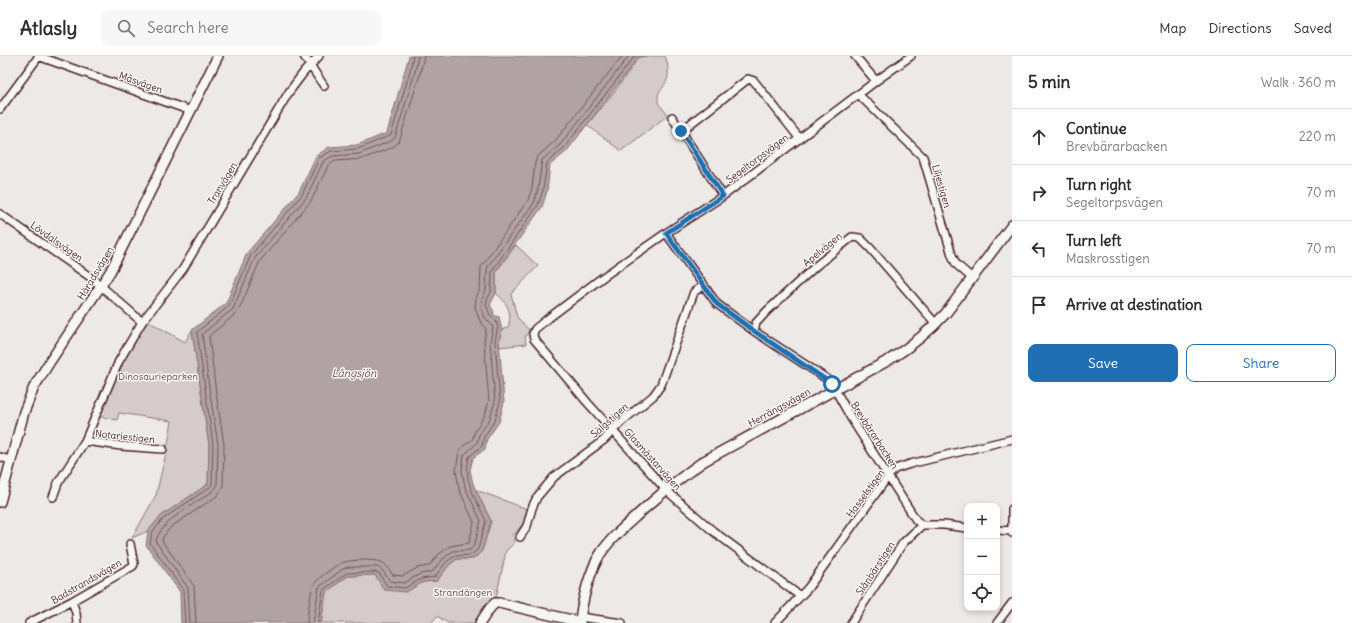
<!DOCTYPE html>
<meta charset="utf-8">
<style>
:root{--surface:#fff;--page:#f7f7f7;--text:#2b2b33;--muted:#7c7c81;--line:#e1e1e2;--accent:#1f6fb2}
body{margin:0;font-family:Delius,sans-serif;background:var(--page);color:var(--text)}
.controls{position:absolute;right:12px;bottom:12px;display:grid;overflow:hidden;border-radius:8px;box-shadow:0 2px 6px #0003}
.controls button{width:36px;height:36px;display:grid;place-items:center;padding:0;border:0;border-bottom:1px solid var(--line);background:var(--surface);color:var(--text);font:20px sans-serif}
.stop{position:absolute;width:12px;height:12px;margin:-9px;border:3px solid #1f6fb2;border-radius:50%;background:#fff}
.stop.end{background:#1f6fb2;border-color:#fff;box-shadow:0 1px 4px #0008}
.list{margin:0;padding:0;list-style:none}
h2{display:flex;justify-content:space-between;align-items:center;height:52px;margin:0;padding:0 16px;font-size:17px}
h2 small{font-size:13px;font-weight:400;color:var(--muted)}
.list li{display:grid;grid-template-columns:26px 1fr auto;gap:12px;align-items:center;box-sizing:border-box;height:56px;padding:0 16px;border-top:1px solid var(--line)}
.list b{display:block;font-size:15px;white-space:nowrap}
.list p{margin:0;font-size:13px;white-space:nowrap;color:var(--muted)}
.list em{font-size:13px;font-style:normal;color:var(--muted)}
.actions{display:flex;gap:8px;padding:12px 16px}
.actions a{flex:1;padding:9px 0;border:1px solid var(--accent);border-radius:8px;text-align:center;font-size:14px;color:var(--accent)}
.actions .main{background:var(--accent);color:#fff}
.icon{flex:none;width:22px;height:22px;fill:none;stroke:currentColor;stroke-width:2;stroke-linecap:round;stroke-linejoin:round}
.map{position:relative;flex:none;width:1012px;height:567px;overflow:hidden}
header{display:flex;align-items:center;gap:24px;box-sizing:border-box;height:56px;padding:0 20px;background:var(--surface);border-bottom:1px solid var(--line)}
header strong{font-size:19px}
nav{display:flex;gap:22px;margin-inline-start:auto;font-size:14px}
.search{width:280px;height:36px;background:var(--page);display:flex;align-items:center;gap:10px;box-sizing:border-box;padding:0 14px;border-radius:8px;color:var(--muted);font-size:15px}
main{display:flex}
aside{flex:1;background:var(--surface)}
.map>svg:first-child{display:block}
</style>
<header>
<strong>Atlasly</strong>
<div class="search"><svg class="icon" aria-label="search" viewBox="0 0 24 24"><circle cx="10" cy="10" r="6"/><path d="M15 15l6 6"/></svg>Search here</div>
<nav><a>Map</a><a>Directions</a><a>Saved</a></nav>
</header>
<main>
<div class="map">
<svg width="1012" height="567" viewBox="0 0 1012 567">
<rect width="100%" height="100%" fill="#ece9e6"/>
<filter id="ink" filterUnits="userSpaceOnUse"><feTurbulence type="fractalNoise" baseFrequency=".025" numOctaves="2"/><feDisplacementMap in="SourceGraphic" scale="8" xChannelSelector="R" yChannelSelector="G"/><feConvolveMatrix kernelMatrix="1 2 1 2 8 2 1 2 1" color-interpolation-filters="sRGB"/></filter>
<g filter="url(#ink)">
<!-- green -->
<path fill="#d4cbca" stroke="#8f757a" d="M 647,0 L 665,0 C 668,7 670,20 666,26 C 660,38 658,32 658,47 L 668,59 L 621,95 L 587,69 L 615,35 L 639,1 Z
M 516,189 L 538,210 L 511,238 L 517,261 L 529,274 L 525,281 L 526,288 L 499,291 L 499,285 L 502,274 L 508,271 C 513,256 507,247 496,237 L 496,216 Z
M 144,263 L 185,286 L 192,274 L 209,389 L 208,428 L 161,460 L 148,475 L 132,482 L 156,439 L 167,393 L 172,365 L 119,357 L 117,364 L 97,360 L 119,305 Z
M 476,434 L 527,453 L 524,467 L 513,479 L 515,486 L 506,495 L 496,542 L 490,545 L 475,567 L 448,567 L 437,560 L 431,567 L 321,567 L 326,536 L 348,520 L 375,519 L 406,536 L 423,526 L 437,525 L 449,509 L 457,503 L 473,503 L 482,495 L 491,465 Z"/>
<!-- water -->
<path fill="#b1a2a3" stroke="#886e73" d="M 409,0 L 647,0 L 639,1 L 566,96 L 550,109 L 547,135 L 542,151 L 496,215 L 496,237 L 490,249 L 494,256 L 493,257 L 495,260 L 499,261 L 502,274 L 499,285 L 504,346 L 499,366 L 487,383 L 485,393 L 473,402 L 470,414 L 473,428 L 491,465 L 482,495 L 473,503 L 457,503 L 449,509 L 437,525 L 423,526 L 406,536 L 384,534 L 375,519 L 348,520 L 326,536 L 321,567 L 181,567 L 180,536 L 146,489 L 148,475 L 161,460 L 208,428 L 209,389 L 192,274 L 226,247 L 247,197 L 299,136 L 316,100 L 329,91 L 357,89 L 387,77 Z"/>
<g fill="none" stroke-linecap="round" stroke-linejoin="round">
<!-- shore -->
<path stroke="#73535b" stroke-width="1" d="M 185,567 L 183,534 L 150,487 L 152,477 L 163,463 L 210,431 L 212,429 L 213,389 L 197,276 L 229,250 L 251,199 L 302,139 L 319,102 L 331,95 L 358,93 L 391,79 L 410,15 L 413,0
M 190,567 L 188,532 L 156,486 C 159,466 196,447 213,435 L 217,430 L 218,388 L 210,338 L 202,278 L 233,253 L 255,202 L 306,142 L 323,106 L 332,100 L 359,98 L 391,85 L 395,82 L 415,16 L 418,0
M 196,567 L 194,530 L 162,485 L 163,481 L 171,471 L 217,440 L 223,431 L 224,388 L 216,337 L 209,280 L 238,256 L 260,205 L 311,145 L 328,110 L 335,105 L 362,103 L 393,91 L 399,86 L 420,18 L 424,0
M 307,567 C 307,560 311,533 314,528 C 318,522 337,508 344,506 C 351,504 374,503 381,506 C 387,508 389,514 393,519 L 403,520 L 417,512 L 429,510 L 438,499 L 450,490 L 469,487 L 474,466 L 459,433 L 456,414 L 459,396 L 462,391 L 472,384 L 475,375 L 485,359 L 489,345 L 484,286 L 486,273 L 480,265 L 475,251 L 476,242 L 480,233 L 481,211 L 528,144 L 532,132 L 535,107 L 537,101 L 555,85 L 622,0
M 313,567 L 319,531 L 343,513 L 348,511 L 378,511 L 382,514 L 390,525 L 404,527 L 420,518 L 432,516 L 443,503 L 453,495 L 470,494 L 474,490 L 481,465 L 465,431 L 462,414 L 464,399 L 477,387 L 479,379 L 490,362 L 495,345 L 490,286 L 493,272 L 492,269 L 485,262 L 481,250 L 482,243 L 486,235 L 487,214 L 488,210 L 534,147 L 538,133 L 542,104 L 560,89 L 629,0
M 318,567 L 323,534 L 347,517 L 376,516 L 379,517 L 387,530 L 405,532 L 421,523 L 435,521 L 446,506 L 455,500 L 471,499 L 478,493 L 486,465 C 476,442 463,427 469,401 L 482,390 L 484,381 L 495,364 L 500,346 L 495,285 L 498,271 L 496,265 L 490,259 L 486,249 L 487,244 L 491,236 L 492,215 L 538,149 L 543,134 L 547,107 L 563,93 L 635,0"/>
<!-- street casing -->
<g stroke="#4a1f2b" stroke-width="10">
<path id="street" d="M 38,0 L 191,55
M 304,0 L 324,30
M 855,0 L 876,25
M 858,38 L 923,101 L 952,199 L 956,208 L 972,222
M 0,53 L 39,0
M 672,61 L 723,140
M 681,75 L 748,23 L 754,25 L 800,83
M 0,158 L 93,223 L 142,266
M 666,177 L 717,248 L 754,275 L 827,323 L 832,328 L 851,362 L 916,464 L 922,469
M 754,275 L 756,267 L 767,255 L 817,209 L 852,181 L 860,182 L 871,193 L 936,268
M 85,385 L 121,390 L 163,393
M 0,401 L 10,404
M 53,441 L 58,427 L 85,385 L 119,305 L 142,266 L 183,213 L 289,36 L 304,16 L 319,0
M 1012,453 L 1012,477
M 997,474 L 1012,475
M 520,481 L 527,470 L 532,452 L 537,441 L 554,421 L 604,384 L 620,367 L 653,340 L 661,329 L 694,236 L 704,229
M 800,540 L 713,475 L 666,434 L 587,346 L 534,283 L 533,278 L 535,273 L 546,264 L 603,221 L 666,177 L 723,140 L 876,25 L 911,0
M 72,545 L 76,557 L 77,567
M 580,561 L 622,567
M 29,567 L 72,545 L 133,510 L 134,508 L 130,488
M 775,567 L 808,532 L 889,419 L 895,413 L 910,408 L 1012,383
M 851,567 L 903,487 L 922,469 L 944,469 L 967,472
M 997,567 L 1012,547"/>
</g>
<!-- secondary casing -->
<g stroke="#4a1f2b" stroke-width="12">
<path id="secondary" d="M 0,446 L 24,356 L 34,331 L 49,307 L 110,216 L 218,0
M 480,567 L 490,552 L 495,547 L 499,547 L 580,566
M 580,567 C 581,548 590,513 601,497 C 612,480 629,467 644,453 C 663,436 682,420 704,405 L 889,304 C 910,291 929,276 946,257 L 1012,169"/>
</g>
<!-- street -->
<use href="#street" stroke="#f6f6f2" stroke-width="7"/>
<!-- secondary -->
<use href="#secondary" stroke="#f6f6f2" stroke-width="9"/>
</g>
</g>
<g fill="none" stroke-linecap="round" stroke-linejoin="round" filter="url(#ink)">
<!-- route -->
<path stroke="#1f6fb2" stroke-width="5" d="M 681,75 L 723,140 L 666,177 L 717,248 L 754,275 L 832,328"/>
</g>
<g text-anchor="middle" stroke-width="3" stroke-linejoin="round" paint-order="stroke">
<!-- street labels -->
<g font-size="10" fill="#4a1f2b" stroke="#f6f6f2">
<text transform="translate(141 26) rotate(20)" y="4">Måsvägen</text>
<text transform="translate(757 102) rotate(-37)" y="4">Segeltorpsvägen</text>
<text transform="translate(222 127) rotate(-59)" y="4">Tranvägen</text>
<text transform="translate(942 130) rotate(74)" y="4">Liljestigen</text>
<text transform="translate(57 185) rotate(35)" y="4">Lövdalsvägen</text>
<text transform="translate(822 193) rotate(-40)" y="4">Apelvägen</text>
<text transform="translate(95 217) rotate(-59)" y="4">Häradsvägen</text>
<text transform="translate(779 351) rotate(-29)" y="4">Herrängsvägen</text>
<text transform="translate(609 364) rotate(-42)" y="4">Sälgstigen</text>
<text transform="translate(875 379) rotate(57)" y="4">Brevbärarbacken</text>
<text transform="translate(125 380) rotate(6)" y="4">Notariestigen</text>
<text transform="translate(653 403) rotate(48)" y="4">Glasmästarvägen</text>
<text transform="translate(865 437) rotate(-54)" y="4">Hasselstigen</text>
<text transform="translate(875 512) rotate(-57)" y="4">Slånbärstigen</text>
<text transform="translate(86 525) rotate(-30)" y="4">Badstrandsvägen</text>
</g>
<!-- park labels -->
<g font-size="10" fill="#6c4a53" stroke="#f6f6f2">
<text x="158" y="324">Dinosaurieparken</text>
<text x="463" y="540">Strandängen</text>
</g>
<!-- water labels -->
<g font-size="11" font-style="italic" fill="#6e4d55" stroke="#f6f6f2">
<text x="354" y="321">Långsjön</text>
</g>
</g>
</svg>
<div class="controls">
<button>+</button>
<button>−</button>
<button><svg class="icon" aria-label="locate" viewBox="0 0 24 24"><circle cx="12" cy="12" r="6"/><path d="M12 2v4M12 18v4M2 12h4M18 12h4"/></svg></button>
</div>
<div class="stop" style="left:832px;top:328px"></div>
<div class="stop end" style="left:681px;top:75px"></div>
</div>
<aside>
<h2>5 min<small>Walk · 360 m</small></h2>
<ul class="list">
<li><svg class="icon" aria-label="ahead" viewBox="0 0 24 24"><path d="M12 20V5M6 11l6-6 6 6"/></svg><div><b>Continue</b><p>Brevbärarbacken</p></div><em>220 m</em></li>
<li><svg class="icon" aria-label="right" viewBox="0 0 24 24"><path d="M7 20v-9h11M14 6l5 5-5 5"/></svg><div><b>Turn right</b><p>Segeltorpsvägen</p></div><em>70 m</em></li>
<li><svg class="icon" aria-label="left" viewBox="0 0 24 24"><path d="M17 20v-9H6M10 6l-5 5 5 5"/></svg><div><b>Turn left</b><p>Maskrosstigen</p></div><em>70 m</em></li>
<li><svg class="icon" aria-label="arrive" viewBox="0 0 24 24"><path d="M6 21V4h12l-3 4 3 4H6"/></svg><div><b>Arrive at destination</b></div></li>
</ul>
<div class="actions"><a class="main">Save</a><a>Share</a></div>
</aside>
</main>
